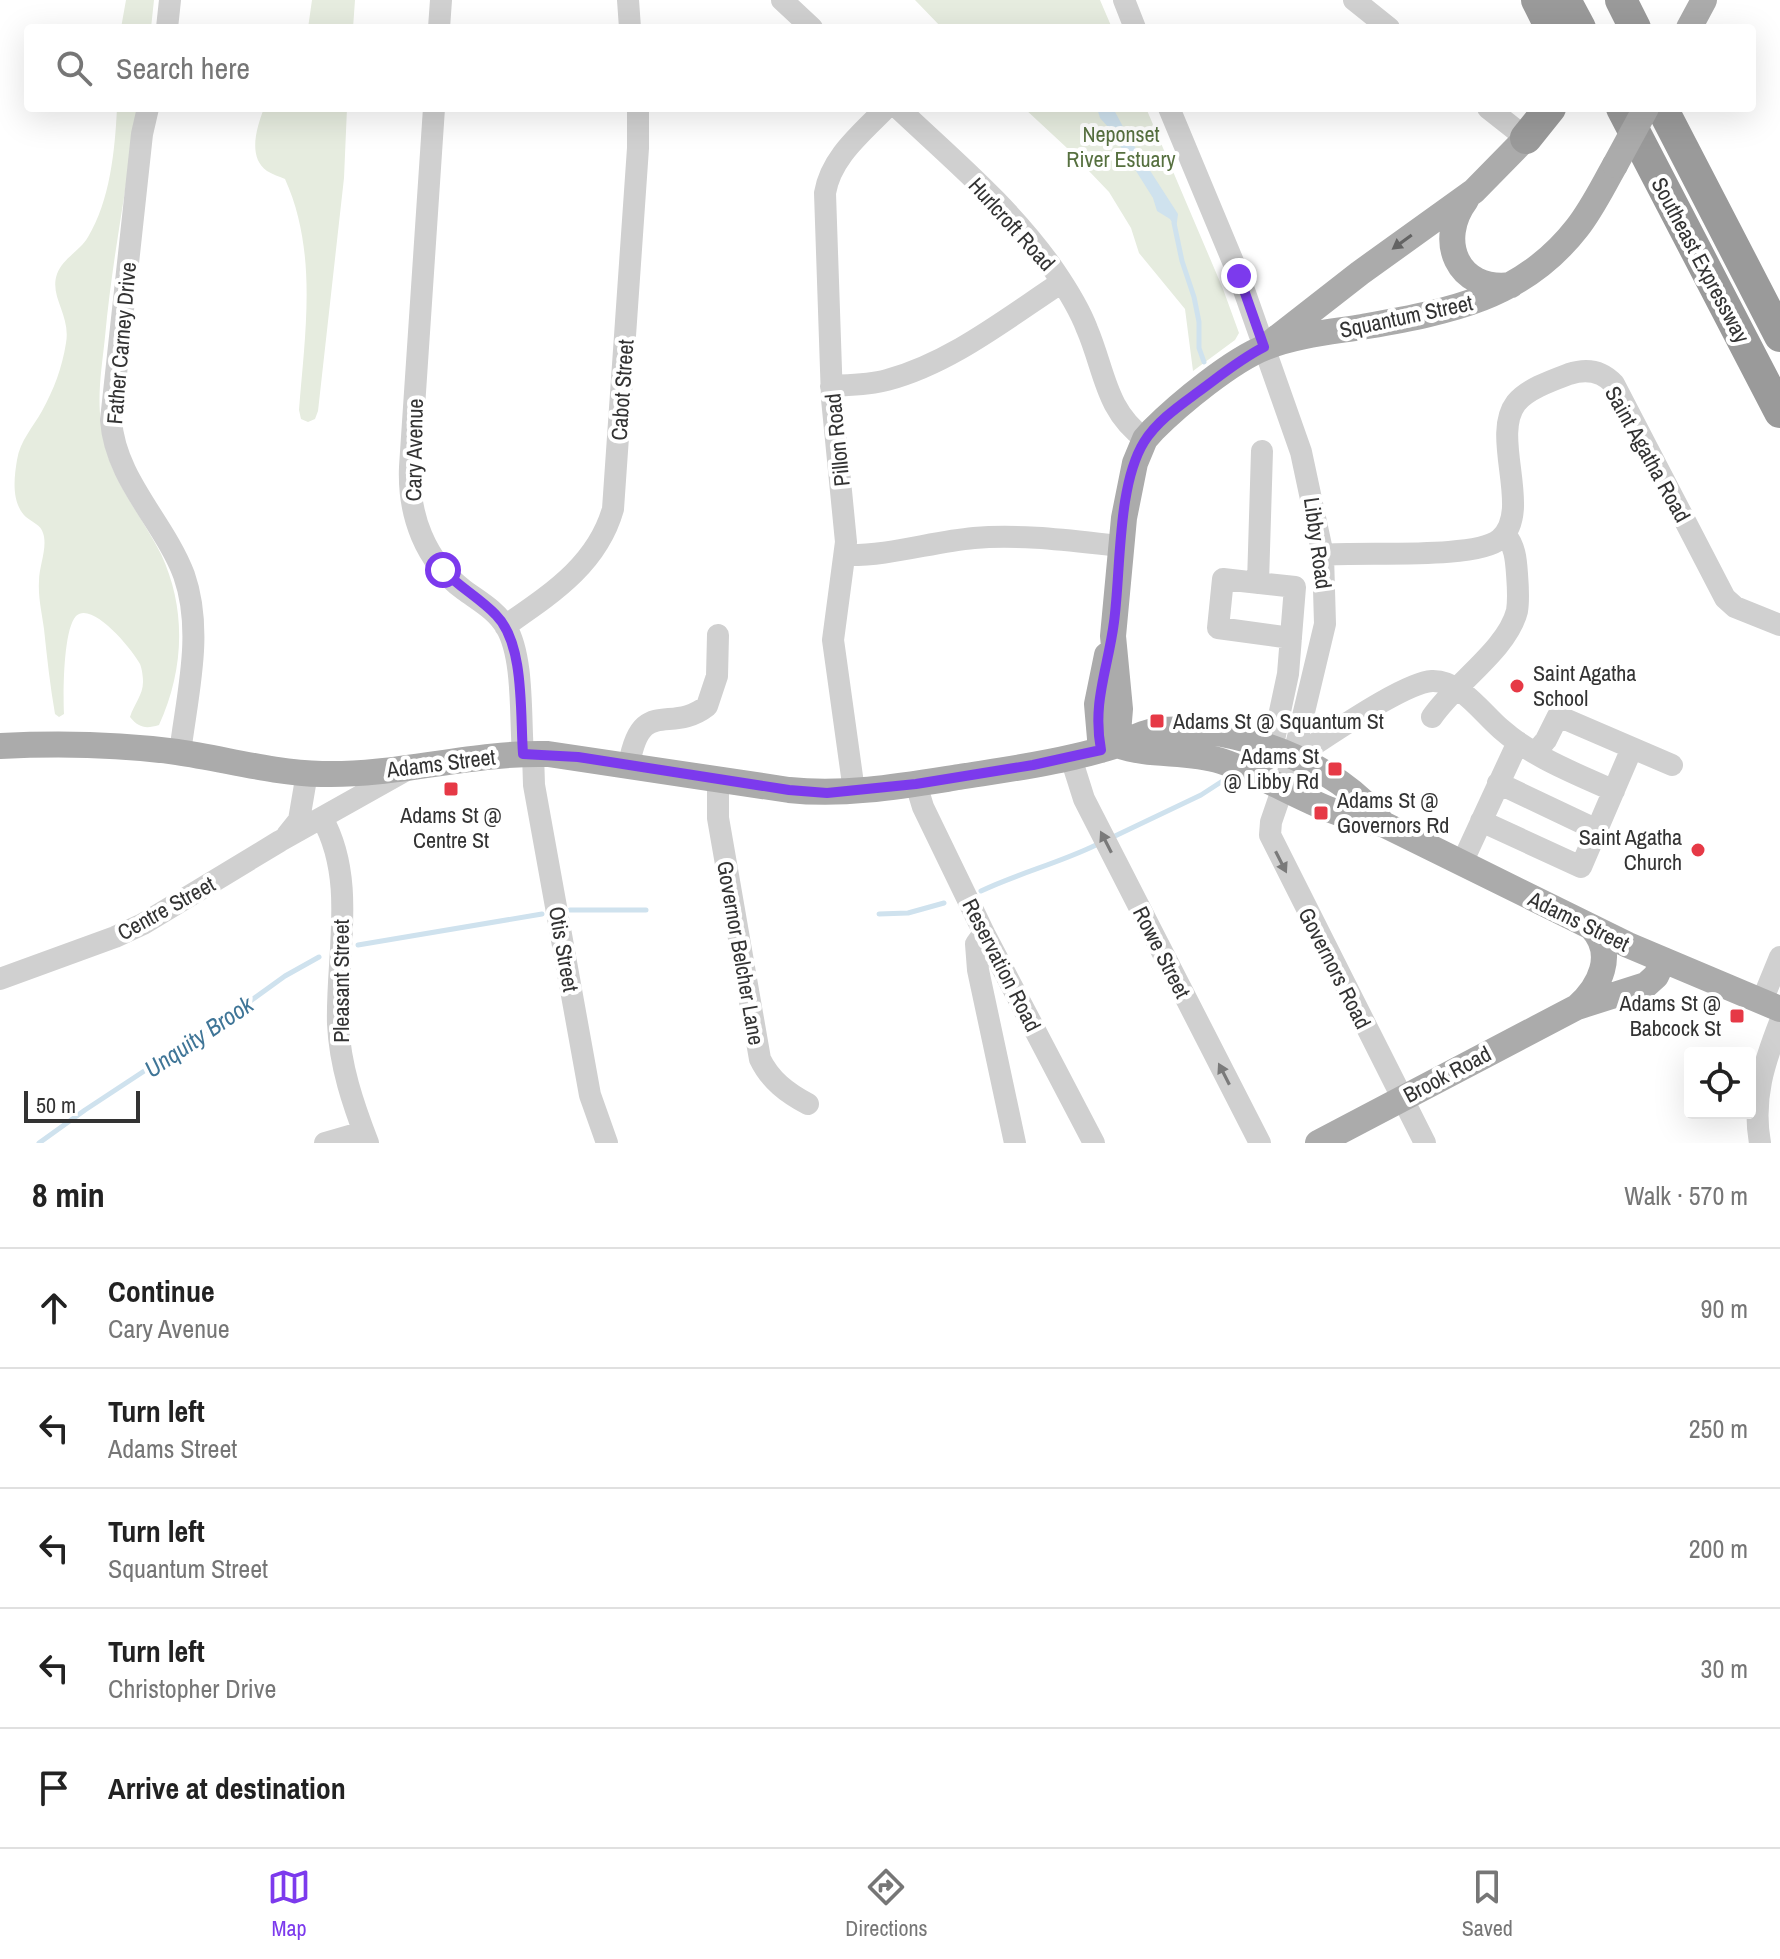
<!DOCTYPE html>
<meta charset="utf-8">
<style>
:root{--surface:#fff;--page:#f2f2f2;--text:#222;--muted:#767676;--line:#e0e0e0;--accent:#7c3aed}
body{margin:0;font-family:"Archivo Narrow",sans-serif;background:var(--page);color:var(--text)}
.controls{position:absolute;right:24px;bottom:24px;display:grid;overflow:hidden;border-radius:8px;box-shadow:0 8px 32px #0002}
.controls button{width:72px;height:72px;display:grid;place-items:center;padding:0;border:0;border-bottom:2px solid var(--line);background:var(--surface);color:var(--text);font:40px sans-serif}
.scale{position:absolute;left:24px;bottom:20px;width:116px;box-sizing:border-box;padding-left:8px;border:4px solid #333;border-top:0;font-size:22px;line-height:28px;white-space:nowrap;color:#333;-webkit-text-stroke:6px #fff;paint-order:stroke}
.stop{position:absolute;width:24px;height:24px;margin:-18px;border:6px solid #7c3aed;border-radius:50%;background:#fff}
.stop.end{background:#7c3aed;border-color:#fff;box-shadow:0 2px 8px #0008}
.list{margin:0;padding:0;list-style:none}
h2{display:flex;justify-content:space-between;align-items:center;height:104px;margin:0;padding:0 32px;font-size:34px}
h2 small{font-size:26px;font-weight:400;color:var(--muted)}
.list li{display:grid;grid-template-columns:52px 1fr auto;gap:24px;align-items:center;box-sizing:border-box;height:120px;padding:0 32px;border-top:2px solid var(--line)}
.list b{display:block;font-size:30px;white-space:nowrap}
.list p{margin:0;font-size:26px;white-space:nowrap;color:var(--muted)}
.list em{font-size:26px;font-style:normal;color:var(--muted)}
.icon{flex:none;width:44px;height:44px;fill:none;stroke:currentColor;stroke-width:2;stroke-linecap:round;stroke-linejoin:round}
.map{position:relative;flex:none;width:1780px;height:1143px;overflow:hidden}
.search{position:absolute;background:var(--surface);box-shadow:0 8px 32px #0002;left:24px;right:24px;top:24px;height:88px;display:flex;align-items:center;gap:20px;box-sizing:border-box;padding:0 28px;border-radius:8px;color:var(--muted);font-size:30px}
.sheet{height:704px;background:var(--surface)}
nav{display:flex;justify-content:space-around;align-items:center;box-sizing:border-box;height:112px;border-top:2px solid var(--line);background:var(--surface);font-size:22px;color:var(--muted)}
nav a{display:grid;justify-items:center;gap:4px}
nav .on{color:var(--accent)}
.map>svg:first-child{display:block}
</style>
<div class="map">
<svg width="1780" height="1143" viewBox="0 0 1780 1143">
<rect width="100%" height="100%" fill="#fff"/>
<!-- green -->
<path fill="#e6ecdf" d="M 126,0 L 154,0 L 151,28 L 121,28 Z
M 312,0 L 355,0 L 353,28 L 308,28 Z
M 915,0 L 1100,0 L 1112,28 L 942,28 Z
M 117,108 L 138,108 C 127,184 112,261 105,337 C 102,366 97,394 101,423 C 106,476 138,509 161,554 C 187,610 184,670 159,725 C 146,729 139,728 130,717 C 134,704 143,695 143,682 C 143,677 142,669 140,664 C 133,650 92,600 76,616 C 63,630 63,695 64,714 L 59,717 L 55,714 C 50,686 47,657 44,629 C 42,613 38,598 39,581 C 39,566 48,547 43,533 C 41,525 32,522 26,517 C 11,503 14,478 17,460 C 20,441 33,427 42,411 C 54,389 62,368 66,343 C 71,315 49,297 57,274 C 63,258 80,251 88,237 C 110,201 115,150 117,108 Z
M 264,108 L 347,108 L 344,178 L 318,411 L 315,419 L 308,422 L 301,419 L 299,410 C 305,333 318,252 285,179 C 280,177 272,174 267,171 C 247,157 257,127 264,108 Z
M 1024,108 L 1146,108 L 1223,289 L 1239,333 L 1235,340 L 1193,371 L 1185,309 L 1139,253 L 1131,228 L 1109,192 L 1067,148 Z"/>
<!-- water -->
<path fill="#cfe2ee" d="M 1097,108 L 1113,108 L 1129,138 L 1178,214 L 1176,229 L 1170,219 L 1157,211 L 1153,198 L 1109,128 L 1100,118 Z"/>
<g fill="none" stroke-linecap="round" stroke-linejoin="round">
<!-- stream -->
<path stroke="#cfe2ee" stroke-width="5" d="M 1174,223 L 1182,261 L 1194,297 L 1199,322 L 1199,348 L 1204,362
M 1115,836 L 1201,795 L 1221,782
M 981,891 C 1019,873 1059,863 1096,845
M 570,910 L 646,910
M 879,914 L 908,913 L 944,903
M 358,945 L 542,914
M 39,1143 L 85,1110 L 249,1002 L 285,976 L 319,957"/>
<!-- minor -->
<path stroke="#d0d0d0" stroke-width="22" d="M 628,0 L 630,28
M 782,0 L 812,28
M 1124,0 L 1135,28
M 1354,0 L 1389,28
M 167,28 L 170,0
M 439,28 L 441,0
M 148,108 L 142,134 L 111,420 C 115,479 164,522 184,575 C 204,632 187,695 180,753
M 434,108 L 410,467 C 408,515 425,561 464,590 C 479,601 496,610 506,627 C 524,657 520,718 523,754
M 898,108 C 952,159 1011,208 1054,270 C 1067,289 1079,308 1087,329 C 1105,371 1105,410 1145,439
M 1169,108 L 1239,276 L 1301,452 L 1323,555 L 1325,624 L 1293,758 L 1271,822 L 1270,835 L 1425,1143
M 1488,108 L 1526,138
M 831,386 C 850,385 869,385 887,380 C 951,363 1007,318 1062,282
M 846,555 C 889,556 931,542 974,538 C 1023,534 1072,541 1121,546
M 1323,555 C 1361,551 1476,560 1500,539 C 1533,511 1490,437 1516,403 C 1527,389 1553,380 1569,374 C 1587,368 1602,371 1614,384 L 1725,598 L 1735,607 L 1780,625
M 1258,583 L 1262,451
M 505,626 C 551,594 597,565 613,509 L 638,148 L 638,108
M 1432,717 C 1455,683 1507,650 1517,611 C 1519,599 1518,587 1517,574 C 1516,559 1515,546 1505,534
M 1272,749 L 1288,674 L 1295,587 L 1223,579 L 1218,628 L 1291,638
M 533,753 L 534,785 L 590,1095 L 607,1143
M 1535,753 L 1546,740 L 1558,716 L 1672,765
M 1071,758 L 1084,799 L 1260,1143
M 1293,758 C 1323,740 1402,683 1432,681 C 1460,680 1482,713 1501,729 C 1534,758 1575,773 1614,791
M 629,765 C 641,695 670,735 707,706 L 717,676 L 718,635
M 718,780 L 718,818 L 760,1059 C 770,1080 787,1093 808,1104
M 1498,783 L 1597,830
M 916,784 L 923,807 L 984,933 L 1094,1143
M 854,791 L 833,640 L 846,542 L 832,399 L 825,193 C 831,157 862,133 886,108
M 322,818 C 357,880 336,956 338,1024 C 340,1066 353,1104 368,1143
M 1481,821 L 1581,867 L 1632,748
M 287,835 L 299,820 L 307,773
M 1462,863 L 1518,742
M 984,933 L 976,944 L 978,970 L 1015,1143
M 0,979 L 115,937 L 143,924 L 280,841 L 403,772
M 1762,1001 L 1780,957
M 325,1143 L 363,1132
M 1760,1143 C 1752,1099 1764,1063 1780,1022"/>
<!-- major -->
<path stroke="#ababab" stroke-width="26" d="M 1689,28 L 1704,0
M 1466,200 C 1436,240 1457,292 1511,285
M 1274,340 L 1360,273 L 1474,191 L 1526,138
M 1117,745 L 1120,709 L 1113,636 L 1124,518 L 1135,463 L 1145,439 L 1153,430 C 1179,404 1232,360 1266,347 C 1296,335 1330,332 1362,327 C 1446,312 1521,300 1577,228 C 1592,209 1603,186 1615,165
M 1117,745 C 1151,757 1186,750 1221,761 C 1276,779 1324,817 1383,824 L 1628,945 L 1780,1009
M 0,746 C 60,743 118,744 177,752 C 225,759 274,773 322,774 C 398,776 472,752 548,754 L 789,790 C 846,796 902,786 959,777 C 997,771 1035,766 1073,757 C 1087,754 1101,750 1114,746 C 1130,740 1142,732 1160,730 C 1233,724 1339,763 1383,824
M 1101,750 L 1097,704 L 1107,655
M 1577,1007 C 1600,987 1616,954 1592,928
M 1318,1143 L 1577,1007 L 1646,985 L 1656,976 L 1663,961"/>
<!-- highway -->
<path stroke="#9a9a9a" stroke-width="32" d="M 1537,0 L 1551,28
M 1565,0 L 1580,28
M 1621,0 L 1635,28
M 1622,108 L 1780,412
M 1662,108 L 1780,336
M 1526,138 L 1550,108"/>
<!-- major-bridge -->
<path stroke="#ababab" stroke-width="26" d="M 1615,165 L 1646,108"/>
</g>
<!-- one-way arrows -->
<defs><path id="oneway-solid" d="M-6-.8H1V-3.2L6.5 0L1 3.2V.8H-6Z" transform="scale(2)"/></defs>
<use fill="#636363" href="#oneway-solid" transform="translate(1402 242) rotate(144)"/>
<g fill="#7a7a7a">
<use href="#oneway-solid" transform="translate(1106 842) rotate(-117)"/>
<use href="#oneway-solid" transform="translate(1281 862) rotate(63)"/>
<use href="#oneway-solid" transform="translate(1224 1074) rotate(-117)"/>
</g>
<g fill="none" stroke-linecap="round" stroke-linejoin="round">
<!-- route -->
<path stroke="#7c3aed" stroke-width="10" d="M 443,570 C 459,587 480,598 496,615 C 525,644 520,714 523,754 L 578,757 L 789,790 L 827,793 L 916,784 L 1033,765 L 1101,750 C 1092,702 1108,669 1114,622 C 1121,571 1117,486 1144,442 C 1157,421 1179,406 1198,392 C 1220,376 1240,359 1264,347 L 1239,276"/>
</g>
<!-- markers -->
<g fill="#e63946" stroke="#fff" stroke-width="3">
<circle cx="1517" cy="686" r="8"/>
<rect x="1149" y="713" width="16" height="16" rx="4"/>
<rect x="1327" y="761" width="16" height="16" rx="4"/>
<rect x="443" y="781" width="16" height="16" rx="4"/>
<rect x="1313" y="805" width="16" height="16" rx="4"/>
<circle cx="1698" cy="850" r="8"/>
<rect x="1729" y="1008" width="16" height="16" rx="4"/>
</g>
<g text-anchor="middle" stroke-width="8" stroke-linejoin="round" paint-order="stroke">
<!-- park labels -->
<g font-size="22" fill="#56703f" stroke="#fff">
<text x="1121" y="142">Neponset<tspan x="1121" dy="25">River Estuary</tspan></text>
</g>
<!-- street labels -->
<g font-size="22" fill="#333" stroke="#fff">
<text transform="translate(1012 224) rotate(48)" y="8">Hurlcroft Road</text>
<text transform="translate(1701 260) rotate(62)" y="8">Southeast Expressway</text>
<text transform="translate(1406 316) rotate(-12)" y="8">Squantum Street</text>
<text transform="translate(121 343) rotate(-85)" y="8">Father Carney Drive</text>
<text transform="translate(622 390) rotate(-86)" y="8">Cabot Street</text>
<text transform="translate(837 440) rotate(-96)" y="8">Pillon Road</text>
<text transform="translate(414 450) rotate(-89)" y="8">Cary Avenue</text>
<text transform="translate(1648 454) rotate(61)" y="8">Saint Agatha Road</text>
<text transform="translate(1318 543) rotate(82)" y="8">Libby Road</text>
<text transform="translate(441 763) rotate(-7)" y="8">Adams Street</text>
<text transform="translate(166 908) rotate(-29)" y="8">Centre Street</text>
<text transform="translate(1579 921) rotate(26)" y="8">Adams Street</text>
<text transform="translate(564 949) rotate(80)" y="8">Otis Street</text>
<text transform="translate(1162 952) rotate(63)" y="8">Rowe Street</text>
<text transform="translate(741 953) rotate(80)" y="8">Governor Belcher Lane</text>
<text transform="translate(1002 965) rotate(63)" y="8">Reservation Road</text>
<text transform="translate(1335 968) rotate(63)" y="8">Governors Road</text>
<text transform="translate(341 981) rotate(-90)" y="8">Pleasant Street</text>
<text transform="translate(1447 1074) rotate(-28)" y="8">Brook Road</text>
</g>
<!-- poi labels -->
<g font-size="22" fill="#333" stroke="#fff" text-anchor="start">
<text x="1533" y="681">Saint Agatha<tspan x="1533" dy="25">School</tspan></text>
<text x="1173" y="729">Adams St @ Squantum St</text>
<text x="1319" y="764" text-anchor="end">Adams St<tspan x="1319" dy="25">@ Libby Rd</tspan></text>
<text x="1337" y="808">Adams St @<tspan x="1337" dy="25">Governors Rd</tspan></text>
<text x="451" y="823" text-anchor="middle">Adams St @<tspan x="451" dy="25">Centre St</tspan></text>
<text x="1682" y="845" text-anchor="end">Saint Agatha<tspan x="1682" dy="25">Church</tspan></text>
<text x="1721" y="1011" text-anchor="end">Adams St @<tspan x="1721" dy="25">Babcock St</tspan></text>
</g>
<!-- water labels -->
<g font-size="24" font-style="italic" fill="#3f7597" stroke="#fff">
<text transform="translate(199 1037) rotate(-34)" y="8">Unquity Brook</text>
</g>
</g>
</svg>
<div class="controls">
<button><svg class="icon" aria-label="locate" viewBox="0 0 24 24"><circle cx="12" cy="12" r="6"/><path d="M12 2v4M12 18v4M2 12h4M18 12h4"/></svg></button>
</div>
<div class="scale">50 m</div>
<div class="stop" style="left:443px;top:570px"></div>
<div class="stop end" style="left:1239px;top:276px"></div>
<div class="search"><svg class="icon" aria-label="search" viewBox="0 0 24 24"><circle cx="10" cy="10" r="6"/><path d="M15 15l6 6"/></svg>Search here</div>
</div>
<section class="sheet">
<h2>8 min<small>Walk · 570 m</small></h2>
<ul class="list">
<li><svg class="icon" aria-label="ahead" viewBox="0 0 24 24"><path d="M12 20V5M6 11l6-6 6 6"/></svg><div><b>Continue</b><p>Cary Avenue</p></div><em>90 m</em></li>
<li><svg class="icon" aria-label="left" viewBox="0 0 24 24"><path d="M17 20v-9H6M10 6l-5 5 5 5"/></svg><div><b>Turn left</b><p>Adams Street</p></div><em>250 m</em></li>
<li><svg class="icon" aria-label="left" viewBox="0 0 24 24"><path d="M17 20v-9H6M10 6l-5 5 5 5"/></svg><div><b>Turn left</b><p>Squantum Street</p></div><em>200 m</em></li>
<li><svg class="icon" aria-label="left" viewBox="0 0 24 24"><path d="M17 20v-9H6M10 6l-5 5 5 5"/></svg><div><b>Turn left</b><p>Christopher Drive</p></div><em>30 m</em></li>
<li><svg class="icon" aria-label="arrive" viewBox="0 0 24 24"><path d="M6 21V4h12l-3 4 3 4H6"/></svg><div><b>Arrive at destination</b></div></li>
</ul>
</section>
<nav>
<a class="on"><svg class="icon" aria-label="map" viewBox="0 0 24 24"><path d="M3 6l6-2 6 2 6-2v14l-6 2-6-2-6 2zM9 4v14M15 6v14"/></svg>Map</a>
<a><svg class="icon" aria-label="directions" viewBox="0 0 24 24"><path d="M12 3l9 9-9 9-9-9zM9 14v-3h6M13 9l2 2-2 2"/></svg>Directions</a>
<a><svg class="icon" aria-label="saved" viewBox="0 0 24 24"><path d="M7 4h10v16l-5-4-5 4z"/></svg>Saved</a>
</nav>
